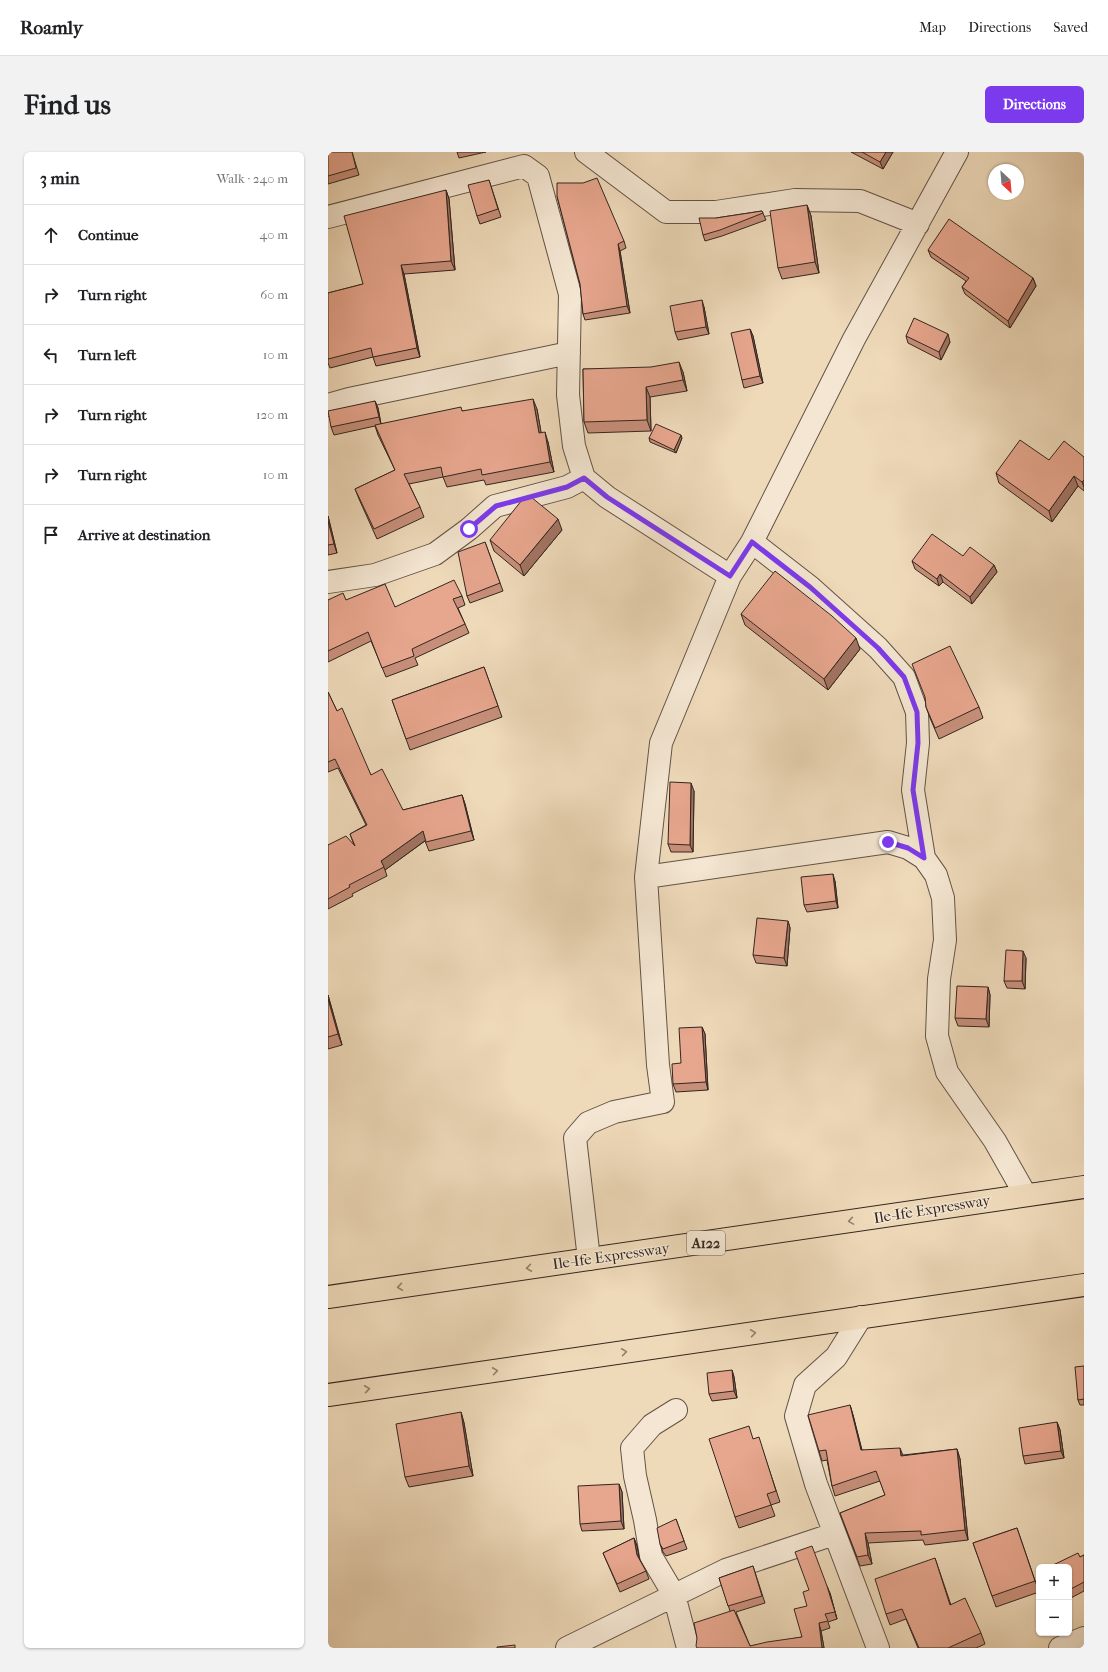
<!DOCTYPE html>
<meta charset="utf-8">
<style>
:root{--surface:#fff;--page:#f2f2f2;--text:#202124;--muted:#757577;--line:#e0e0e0;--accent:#7c3aed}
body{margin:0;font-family:"IM FELL French Canon",serif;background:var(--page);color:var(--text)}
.controls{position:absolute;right:12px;bottom:12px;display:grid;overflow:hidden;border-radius:6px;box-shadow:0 1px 3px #0004}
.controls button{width:36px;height:36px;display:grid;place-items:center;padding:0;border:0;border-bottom:1px solid var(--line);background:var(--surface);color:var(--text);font:20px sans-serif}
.compass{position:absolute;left:660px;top:12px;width:36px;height:36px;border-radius:50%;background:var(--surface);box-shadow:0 1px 3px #0004;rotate:154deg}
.stop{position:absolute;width:12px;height:12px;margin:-9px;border:3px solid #7c3aed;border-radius:50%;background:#fff}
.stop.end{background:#7c3aed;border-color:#fff;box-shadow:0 1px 4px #0008}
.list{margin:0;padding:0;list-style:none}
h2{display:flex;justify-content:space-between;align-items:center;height:52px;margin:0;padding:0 16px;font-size:17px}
h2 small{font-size:13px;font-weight:400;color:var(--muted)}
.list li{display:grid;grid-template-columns:26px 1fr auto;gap:12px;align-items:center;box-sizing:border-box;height:60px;padding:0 16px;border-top:1px solid var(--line)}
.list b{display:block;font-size:15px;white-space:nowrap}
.list em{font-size:13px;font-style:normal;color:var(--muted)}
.icon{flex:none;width:22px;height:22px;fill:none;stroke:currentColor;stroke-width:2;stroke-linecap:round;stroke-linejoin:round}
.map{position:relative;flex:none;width:756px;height:1496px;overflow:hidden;border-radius:6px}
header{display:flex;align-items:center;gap:24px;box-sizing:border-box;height:56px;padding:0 20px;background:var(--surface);border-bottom:1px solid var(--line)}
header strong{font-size:19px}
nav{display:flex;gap:22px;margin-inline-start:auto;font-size:14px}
.intro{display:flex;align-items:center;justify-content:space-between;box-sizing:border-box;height:96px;padding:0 24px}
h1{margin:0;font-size:28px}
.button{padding:10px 18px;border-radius:6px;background:var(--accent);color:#fff;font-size:14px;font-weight:700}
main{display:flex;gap:24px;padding:0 24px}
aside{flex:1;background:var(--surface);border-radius:6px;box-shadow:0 1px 3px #0004}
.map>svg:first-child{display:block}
</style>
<header>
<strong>Roamly</strong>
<nav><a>Map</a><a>Directions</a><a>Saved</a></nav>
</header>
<div class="intro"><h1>Find us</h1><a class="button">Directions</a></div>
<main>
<aside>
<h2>3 min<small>Walk · 240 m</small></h2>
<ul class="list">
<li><svg class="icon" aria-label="ahead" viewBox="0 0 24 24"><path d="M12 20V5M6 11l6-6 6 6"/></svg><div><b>Continue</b></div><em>40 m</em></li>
<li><svg class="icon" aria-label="right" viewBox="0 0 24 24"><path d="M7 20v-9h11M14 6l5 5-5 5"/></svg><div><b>Turn right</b></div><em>60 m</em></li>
<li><svg class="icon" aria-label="left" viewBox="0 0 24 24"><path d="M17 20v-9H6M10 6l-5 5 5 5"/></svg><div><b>Turn left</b></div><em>10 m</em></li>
<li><svg class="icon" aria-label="right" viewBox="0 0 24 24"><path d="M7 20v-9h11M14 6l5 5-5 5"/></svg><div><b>Turn right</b></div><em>120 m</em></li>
<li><svg class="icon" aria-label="right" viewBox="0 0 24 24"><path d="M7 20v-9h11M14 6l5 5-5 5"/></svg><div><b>Turn right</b></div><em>10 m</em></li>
<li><svg class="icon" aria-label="arrive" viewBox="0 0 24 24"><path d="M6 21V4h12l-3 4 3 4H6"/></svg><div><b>Arrive at destination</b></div></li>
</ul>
</aside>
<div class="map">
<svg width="756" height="1496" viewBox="0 0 756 1496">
<rect width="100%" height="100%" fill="#eed9b9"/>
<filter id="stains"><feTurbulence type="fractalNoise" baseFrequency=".005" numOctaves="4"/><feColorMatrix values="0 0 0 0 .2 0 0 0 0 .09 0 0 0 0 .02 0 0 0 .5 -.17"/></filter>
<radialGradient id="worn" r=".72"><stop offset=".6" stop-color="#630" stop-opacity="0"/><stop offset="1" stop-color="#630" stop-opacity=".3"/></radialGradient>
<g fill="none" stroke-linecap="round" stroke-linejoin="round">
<!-- minor casing -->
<g stroke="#625346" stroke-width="24">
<path id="minor" d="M 258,0 L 338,60 L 388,60 L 467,48 L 532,49 L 590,72
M 0,65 L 196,14 L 210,24 L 242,142 L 240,243 L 246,294 L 256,326 L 279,345 L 402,424
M 0,253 L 21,247 L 241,201
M 424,390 L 482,435 L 550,496 L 576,525 L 589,560 L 590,591 L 585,638 L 596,706
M 0,430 L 47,423 L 107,402 L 141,377 L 167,354 L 239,335 L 256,326
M 318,725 L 560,690 L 580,696 L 596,706 L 608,723 L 615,746 L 617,788 L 611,827 L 609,884 L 619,920 L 667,989 L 697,1042
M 261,1107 L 247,986 L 260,971 L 286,960 L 335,950 L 330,913 L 318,725 L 333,591 L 402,424 L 424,390 L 526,187 L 629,0
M 533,1165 L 508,1205 L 477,1233 L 468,1264 L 488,1332 L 550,1496
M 348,1258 L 324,1273 L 304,1296 L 307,1324 L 317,1368 L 323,1404 L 346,1443 L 360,1496
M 239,1496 L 398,1418 L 506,1382
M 732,1496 L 756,1486"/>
</g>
<!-- highway casing -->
<g stroke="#33261f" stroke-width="24">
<path id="highway" d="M 0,1145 L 756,1035
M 0,1243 L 756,1133"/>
</g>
<!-- minor -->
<use href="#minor" stroke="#f4e6d2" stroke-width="22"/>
<!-- highway -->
<use href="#highway" stroke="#eed9b9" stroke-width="22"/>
</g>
<!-- wall -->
<path fill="#c78f7a" stroke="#33261f" d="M 0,0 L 24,0 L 31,23 L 0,32 Z
M 129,0 L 158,0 L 131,6 Z
M 523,0 L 565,0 L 555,17 Z
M 161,28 L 173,65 L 152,72 L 149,64 Z
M 118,38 L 121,47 L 127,118 L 76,122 L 92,205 L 48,214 L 45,205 L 2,216 L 0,211 L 0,141 L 35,132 Z
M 229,44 L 296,89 L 298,96 L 292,99 L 302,161 L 257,168 L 255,162 L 252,132 Z
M 479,53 L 483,64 L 491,121 L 454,127 L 450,116 Z
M 434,59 L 438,68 L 394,84 L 377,89 L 375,83 L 388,66 Z
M 600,98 L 705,126 L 708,134 L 682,176 L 637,142 L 634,135 L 638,129 L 603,105 Z
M 376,155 L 381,182 L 350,188 L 347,180 Z
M 422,177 L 425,184 L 435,231 L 416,236 L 414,228 Z
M 578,184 L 622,190 L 613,208 L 580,191 Z
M 255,217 L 355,220 L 359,239 L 322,245 L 323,279 L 260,281 L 256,270 Z
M 47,249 L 50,256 L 53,272 L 135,259 L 209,257 L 213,281 L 220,290 L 226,320 L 158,333 L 156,328 L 119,335 L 115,325 L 81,332 L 92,355 L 96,365 L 49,387 L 31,347 L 27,337 L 67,318 L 50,283 L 47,274 L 6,283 L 3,275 Z
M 321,286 L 354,286 L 348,301 L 322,290 Z
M 756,305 L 756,339 L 750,334 L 724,370 L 671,331 L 668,321 L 721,308 Z
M 0,364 L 9,401 L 0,403 Z
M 234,378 L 196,424 L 166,399 L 162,388 Z
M 157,390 L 175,439 L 142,451 L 139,444 Z
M 635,404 L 666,413 L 669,420 L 644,452 L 615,430 L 611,434 L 587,417 L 584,409 Z
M 134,444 L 137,453 L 130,456 L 137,472 L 141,481 L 87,506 L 90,513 L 58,525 L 43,489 L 0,510 L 0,448 L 18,448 L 67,455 Z
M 413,462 L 532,497 L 500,538 L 417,473 Z
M 156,515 L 174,565 L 82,598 L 64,548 Z
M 0,540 L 9,559 L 43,623 L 75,658 L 134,643 L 137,652 L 146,688 L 101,699 L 97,689 L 57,718 L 59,724 L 24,742 L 25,744 L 0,757 L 0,693 L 26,693 L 22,682 L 38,673 L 10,616 L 0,620 Z
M 597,545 L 651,555 L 655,566 L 611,587 L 602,566 L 598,555 Z
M 366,639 L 365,700 L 343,700 L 340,692 Z
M 507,729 L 510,756 L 479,760 L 476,753 Z
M 460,769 L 462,776 L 459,814 L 428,811 L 425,803 Z
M 698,806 L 697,837 L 679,836 L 676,829 Z
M 660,835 L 662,843 L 661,875 L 630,874 L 627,866 Z
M 0,843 L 14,893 L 0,897 Z
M 374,875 L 377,882 L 380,938 L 348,940 L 345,932 L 353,911 Z
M 756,1214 L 756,1253 L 752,1253 L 750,1248 Z
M 404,1218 L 406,1225 L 409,1246 L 384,1249 L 381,1242 Z
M 522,1253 L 525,1263 L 534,1298 L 575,1303 L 629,1297 L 632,1307 L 640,1388 L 597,1393 L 595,1388 L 540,1391 L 544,1412 L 532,1414 L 512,1361 L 557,1343 L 552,1329 L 507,1344 L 504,1334 L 499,1308 L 494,1309 L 491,1299 Z
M 133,1260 L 136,1271 L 145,1324 L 81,1335 L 77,1325 Z
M 729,1270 L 732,1278 L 736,1306 L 697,1312 L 695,1304 Z
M 426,1287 L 434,1296 L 452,1350 L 443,1353 L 447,1364 L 411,1376 L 407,1365 Z
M 291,1332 L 294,1340 L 296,1377 L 254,1379 L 252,1372 Z
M 348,1367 L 359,1397 L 338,1404 L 335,1400 L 332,1392 Z
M 689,1376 L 711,1440 L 668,1455 L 645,1391 Z
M 306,1386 L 309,1394 L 311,1406 L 318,1419 L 321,1427 L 292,1440 L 275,1401 Z
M 756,1403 L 756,1439 L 741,1447 L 741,1415 L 752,1405 Z
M 607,1406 L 623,1453 L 653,1481 L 657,1492 L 648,1496 L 590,1496 L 578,1467 L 562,1473 L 558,1462 Z
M 425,1414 L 437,1451 L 408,1460 L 422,1494 L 474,1485 L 479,1454 L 502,1441 L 509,1467 L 500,1470 L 502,1476 L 493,1479 L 496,1496 L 369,1496 L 402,1459 L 391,1426 Z"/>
<!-- shaded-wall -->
<path fill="#a27463" stroke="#33261f" d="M 558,0 L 565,0 L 555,17 L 552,10 Z
M 118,38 L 121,47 L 127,118 L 123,109 Z
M 479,53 L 483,64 L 491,121 L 487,110 Z
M 290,92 L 292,99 L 302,161 L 299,154 Z
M 73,113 L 76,122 L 92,205 L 89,196 Z
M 705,126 L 708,134 L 682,176 L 680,169 Z
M 374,148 L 376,155 L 381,182 L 378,175 Z
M 422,177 L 425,184 L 435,231 L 432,224 Z
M 620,182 L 622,190 L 613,208 L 611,200 Z
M 351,210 L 355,220 L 359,239 L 355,228 Z
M 318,235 L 322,245 L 323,279 L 319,268 Z
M 205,247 L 209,257 L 215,291 L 211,281 Z
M 47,249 L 50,256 L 53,272 L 51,265 Z
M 217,280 L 220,290 L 226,320 L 222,310 Z
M 353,283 L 354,286 L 348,301 L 346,298 Z
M 746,324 L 750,334 L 724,370 L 721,359 Z
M 756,328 L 756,335 L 754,330 Z
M 0,364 L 9,401 L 6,392 L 0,369 Z
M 230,367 L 234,378 L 196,424 L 192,413 Z
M 666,413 L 669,420 L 644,452 L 642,445 Z
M 612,422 L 615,430 L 611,434 L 609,427 Z
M 528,486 L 532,497 L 500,538 L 496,527 Z
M 363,631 L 366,639 L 365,700 L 362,693 Z
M 134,643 L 137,652 L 146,688 L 143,679 Z
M 95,679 L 98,688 L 57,718 L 53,709 Z
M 505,722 L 507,729 L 510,756 L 508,749 Z
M 460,769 L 462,776 L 459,814 L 456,806 Z
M 695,799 L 698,806 L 697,837 L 694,829 Z
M 660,835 L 662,843 L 661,875 L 658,867 Z
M 0,843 L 14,893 L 10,882 L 0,847 Z
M 374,875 L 377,882 L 380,938 L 378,930 Z
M 404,1218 L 406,1225 L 409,1246 L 406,1239 Z
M 522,1253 L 525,1263 L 536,1307 L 533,1298 Z
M 133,1260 L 136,1271 L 145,1324 L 141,1314 Z
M 729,1270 L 732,1278 L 736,1306 L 733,1299 Z
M 572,1296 L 576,1306 L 573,1304 Z
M 629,1297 L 632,1307 L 640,1388 L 637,1378 Z
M 291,1332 L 294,1340 L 296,1377 L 293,1369 Z
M 537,1381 L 540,1391 L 544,1412 L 540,1403 Z
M 306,1386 L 309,1394 L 312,1410 L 309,1403 Z
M 499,1434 L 502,1441 L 509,1467 L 507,1460 Z
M 491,1471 L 493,1479 L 496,1496 L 494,1496 Z"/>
<!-- building -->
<path fill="#e7a68e" stroke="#33261f" d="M 0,0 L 24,0 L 28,16 L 0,24 Z
M 534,0 L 558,0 L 552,10 Z
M 269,26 L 296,89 L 290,92 L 299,154 L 255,162 L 252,132 L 229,44 L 229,31 L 255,31 Z
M 161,28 L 170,57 L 149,64 L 140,33 Z
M 118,38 L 123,109 L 73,113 L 89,196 L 45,205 L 43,196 L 0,207 L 0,141 L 35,132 L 16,64 Z
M 479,53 L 487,110 L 450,116 L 442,59 Z
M 434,59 L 435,61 L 392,78 L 375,83 L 371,66 L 388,66 Z
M 621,67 L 705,126 L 680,169 L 634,135 L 641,126 L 600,98 Z
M 374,148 L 378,175 L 347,180 L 342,154 Z
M 586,166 L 620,182 L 611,200 L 578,184 Z
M 422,177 L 432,224 L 414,228 L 403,181 Z
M 351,210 L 355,228 L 318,235 L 319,268 L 256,270 L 255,217 L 323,215 Z
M 205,247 L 211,281 L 217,280 L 222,310 L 154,323 L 153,317 L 115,325 L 113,315 L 76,322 L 92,355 L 46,377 L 27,337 L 67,318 L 47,273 L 133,255 L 134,259 Z
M 47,249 L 51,265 L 3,275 L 0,259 Z
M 328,272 L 353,283 L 346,298 L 321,286 Z
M 692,288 L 721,308 L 736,289 L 756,305 L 756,328 L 754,330 L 746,324 L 721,359 L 668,321 Z
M 203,345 L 230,367 L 192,413 L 162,388 L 194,348 Z
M 0,369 L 6,392 L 0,393 Z
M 604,382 L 635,404 L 642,395 L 666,413 L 642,445 L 612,422 L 609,427 L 584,409 Z
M 157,390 L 172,431 L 139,444 L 130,400 Z
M 447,419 L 504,464 L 528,486 L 496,527 L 413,462 Z
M 126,428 L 134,444 L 125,447 L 137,472 L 84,497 L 86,504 L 54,516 L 40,480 L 0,499 L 0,448 L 15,441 L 18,448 L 57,432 L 67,455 Z
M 622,494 L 651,555 L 607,576 L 598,555 L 597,545 L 584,512 Z
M 156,515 L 170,554 L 78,587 L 64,548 Z
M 0,540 L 9,559 L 14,556 L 43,623 L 54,617 L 75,658 L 134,643 L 143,679 L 98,690 L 95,679 L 53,709 L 56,715 L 21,733 L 22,735 L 0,747 L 0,693 L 18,684 L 27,694 L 22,682 L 39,673 L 7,607 L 0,610 Z
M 342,630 L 363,631 L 362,693 L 340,692 Z
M 505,722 L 508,749 L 476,753 L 473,725 Z
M 429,766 L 460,769 L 456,806 L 425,803 Z
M 678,798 L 695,799 L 694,829 L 676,829 Z
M 629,834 L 660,835 L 658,867 L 627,866 Z
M 0,847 L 10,882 L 0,885 Z
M 374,875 L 378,930 L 345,932 L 344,912 L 353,911 L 351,876 Z
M 756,1214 L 756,1247 L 750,1248 L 747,1215 Z
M 404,1218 L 406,1239 L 381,1242 L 379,1221 Z
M 522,1253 L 533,1298 L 572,1296 L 573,1304 L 629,1297 L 637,1378 L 593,1383 L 593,1379 L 537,1381 L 540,1403 L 529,1405 L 512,1361 L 557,1343 L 548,1319 L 504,1334 L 498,1298 L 491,1299 L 480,1263 Z
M 133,1260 L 141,1314 L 77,1325 L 68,1272 Z
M 729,1270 L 733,1299 L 695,1304 L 691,1276 Z
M 421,1274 L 425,1287 L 431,1285 L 448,1339 L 439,1342 L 443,1353 L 407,1365 L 381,1287 Z
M 291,1332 L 293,1369 L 252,1372 L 250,1334 Z
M 348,1367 L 356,1389 L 335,1397 L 332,1392 L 329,1376 Z
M 689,1376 L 707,1429 L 664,1444 L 645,1391 Z
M 306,1386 L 309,1403 L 318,1419 L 289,1432 L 275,1401 Z
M 484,1394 L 499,1434 L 507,1460 L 497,1462 L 500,1469 L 491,1471 L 494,1496 L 369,1496 L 368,1494 L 369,1486 L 366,1471 L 406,1458 L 422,1494 L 439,1490 L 474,1485 L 466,1457 L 479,1454 L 475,1440 L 481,1438 L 467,1400 Z
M 750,1401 L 752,1405 L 756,1403 L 756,1430 L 741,1438 L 741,1415 L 721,1415 Z
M 607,1406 L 622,1453 L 637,1446 L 653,1481 L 620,1496 L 591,1496 L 574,1457 L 558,1462 L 547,1427 Z
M 425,1414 L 434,1444 L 400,1454 L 391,1426 Z
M 187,1493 L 187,1496 L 169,1496 L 169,1495 Z"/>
<!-- one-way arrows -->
<defs><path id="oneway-chevron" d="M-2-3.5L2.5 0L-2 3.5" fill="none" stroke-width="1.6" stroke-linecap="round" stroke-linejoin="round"/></defs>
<g stroke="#90806c">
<use href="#oneway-chevron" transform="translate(523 1069) rotate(171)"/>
<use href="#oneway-chevron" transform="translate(201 1116) rotate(172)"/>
<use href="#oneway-chevron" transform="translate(72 1135) rotate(172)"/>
<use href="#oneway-chevron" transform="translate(425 1181) rotate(-8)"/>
<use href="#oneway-chevron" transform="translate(296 1200) rotate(-8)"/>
<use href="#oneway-chevron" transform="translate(167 1219) rotate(-8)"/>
<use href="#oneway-chevron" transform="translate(39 1237) rotate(-8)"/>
</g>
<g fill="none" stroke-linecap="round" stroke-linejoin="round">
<!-- route -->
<path stroke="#7c3aed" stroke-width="5" d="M 141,377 L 168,354 L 239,335 L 256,326 L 279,345 L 402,424 L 424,390 L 482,435 L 550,496 L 576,525 L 589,560 L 590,591 L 585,638 L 596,706 L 580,696 L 560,690"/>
</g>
<g text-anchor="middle" stroke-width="3" stroke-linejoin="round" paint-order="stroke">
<!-- shield labels -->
<rect fill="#f4e6d2" stroke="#6d6055" stroke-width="1" x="359" y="1079" width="38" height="24" rx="3"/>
<g font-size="14" font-weight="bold" fill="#33261f">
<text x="378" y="1096">A122</text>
</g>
<!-- street labels -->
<g font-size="15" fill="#33261f" stroke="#f4e6d2">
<text transform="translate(604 1057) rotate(-9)" y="5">Ile-Ife Expressway</text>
<text transform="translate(283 1104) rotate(-8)" y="5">Ile-Ife Expressway</text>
</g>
</g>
<rect width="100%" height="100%" filter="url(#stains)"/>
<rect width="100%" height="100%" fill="url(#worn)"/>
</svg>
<div class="controls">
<button>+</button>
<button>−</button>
</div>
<svg class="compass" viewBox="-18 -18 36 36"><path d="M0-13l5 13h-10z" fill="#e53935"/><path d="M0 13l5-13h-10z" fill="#757577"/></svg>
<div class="stop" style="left:141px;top:377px"></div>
<div class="stop end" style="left:560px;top:690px"></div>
</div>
</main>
